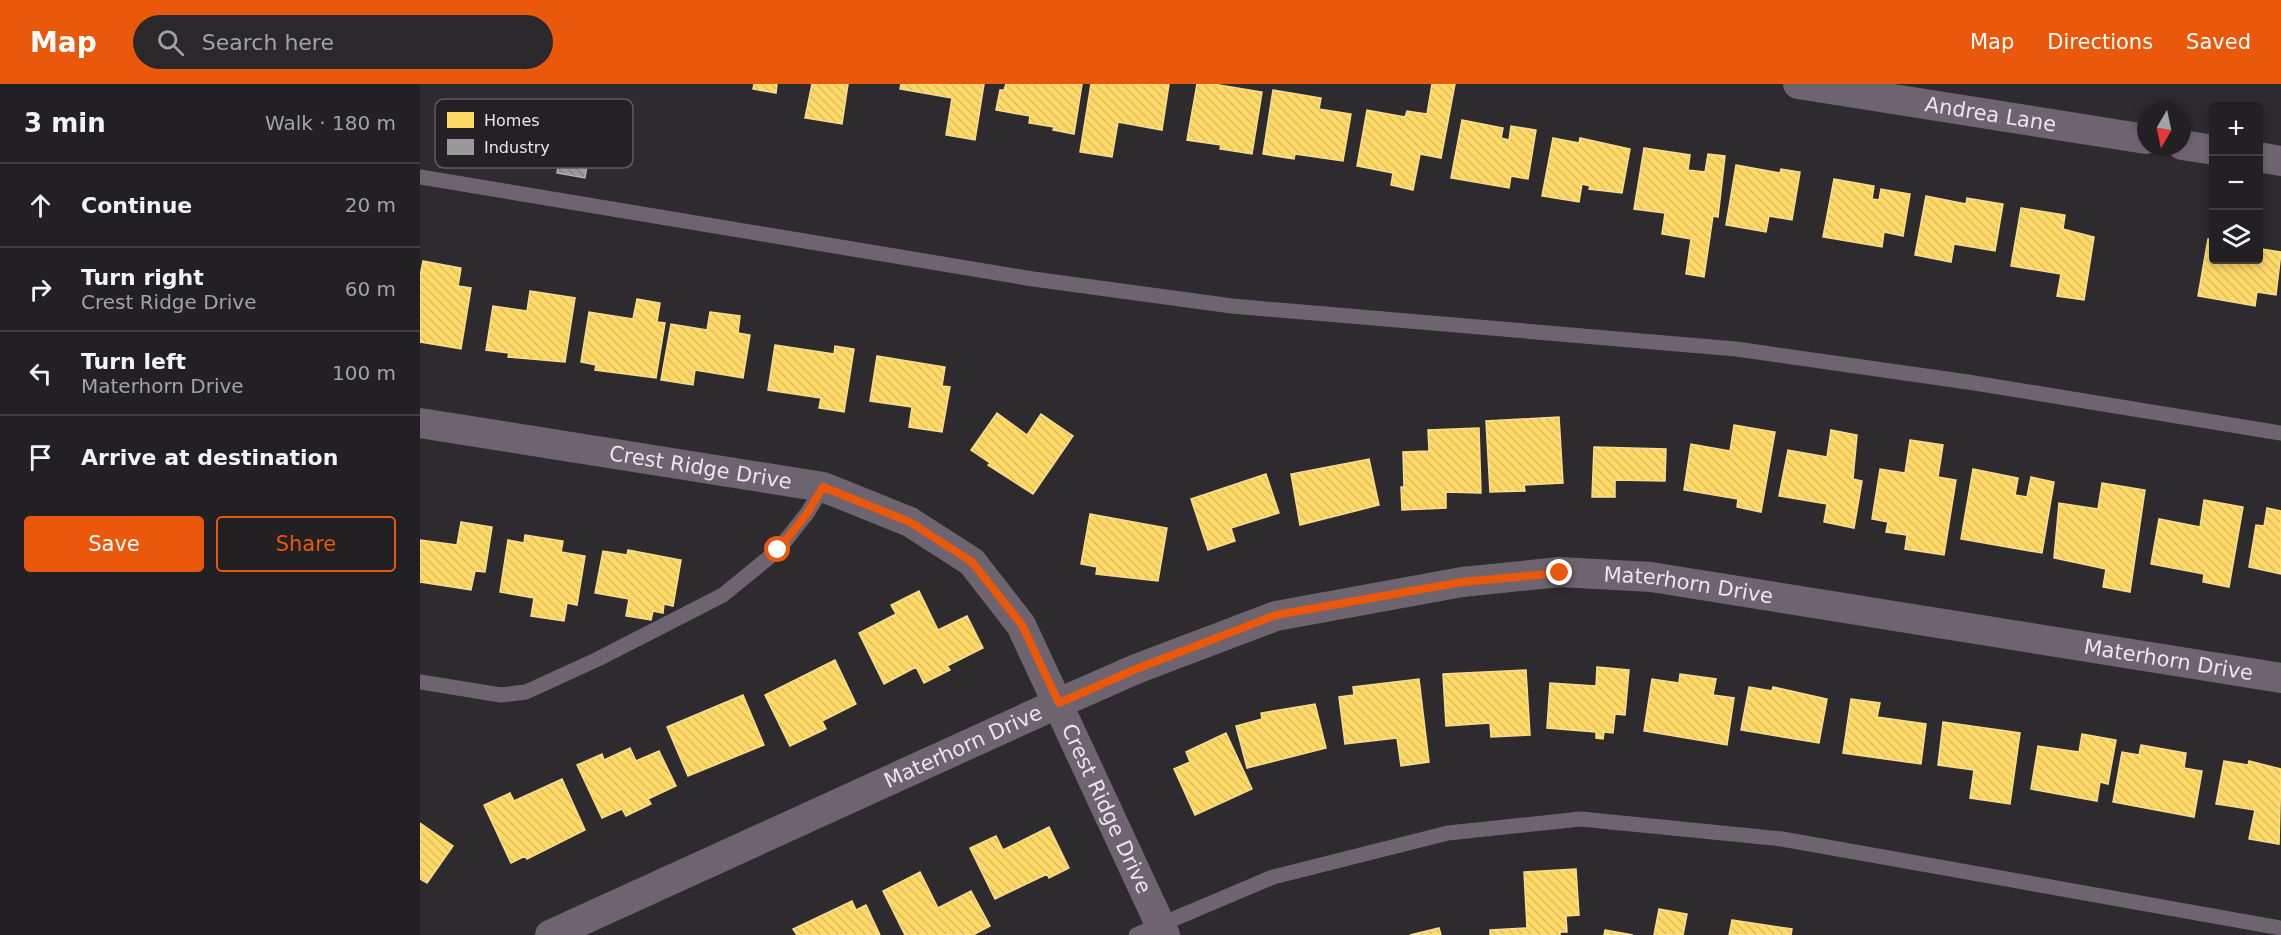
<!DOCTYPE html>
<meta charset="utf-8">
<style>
:root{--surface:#222023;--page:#2a282b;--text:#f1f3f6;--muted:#a2a3a6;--line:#3f3e41;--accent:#ea580c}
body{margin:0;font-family:"DejaVu Sans",sans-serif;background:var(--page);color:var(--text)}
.controls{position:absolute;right:18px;top:18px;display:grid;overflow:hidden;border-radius:6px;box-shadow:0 3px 9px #0003}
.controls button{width:54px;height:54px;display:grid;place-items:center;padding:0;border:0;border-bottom:2px solid var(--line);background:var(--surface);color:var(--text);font:30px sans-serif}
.compass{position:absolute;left:1717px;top:18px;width:54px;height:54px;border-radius:50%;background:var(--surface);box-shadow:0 3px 9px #0003;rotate:189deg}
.stop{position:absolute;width:18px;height:18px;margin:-14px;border:4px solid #ea580c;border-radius:50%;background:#fff}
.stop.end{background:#ea580c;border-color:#fff;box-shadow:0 2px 6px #0008}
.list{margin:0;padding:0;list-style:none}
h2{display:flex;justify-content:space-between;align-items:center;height:78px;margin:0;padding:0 24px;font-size:26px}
h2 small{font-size:20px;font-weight:400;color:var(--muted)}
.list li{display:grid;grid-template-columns:39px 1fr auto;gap:18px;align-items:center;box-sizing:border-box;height:84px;padding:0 24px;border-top:2px solid var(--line)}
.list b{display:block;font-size:22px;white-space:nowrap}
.list p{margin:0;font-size:20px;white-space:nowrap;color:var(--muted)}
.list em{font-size:20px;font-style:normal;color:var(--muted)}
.actions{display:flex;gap:12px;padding:18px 24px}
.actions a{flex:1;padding:14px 0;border:2px solid var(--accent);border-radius:6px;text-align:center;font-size:21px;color:var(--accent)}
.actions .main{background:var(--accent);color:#fff}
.icon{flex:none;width:33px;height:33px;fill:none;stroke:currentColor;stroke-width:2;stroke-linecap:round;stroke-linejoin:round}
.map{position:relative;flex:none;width:1861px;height:851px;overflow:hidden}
header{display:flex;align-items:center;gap:36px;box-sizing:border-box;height:84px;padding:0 30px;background:var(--accent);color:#fff}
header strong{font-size:28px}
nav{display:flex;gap:33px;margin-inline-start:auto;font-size:21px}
.search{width:420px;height:54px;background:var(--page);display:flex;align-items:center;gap:15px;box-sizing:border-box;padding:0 21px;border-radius:33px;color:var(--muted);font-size:22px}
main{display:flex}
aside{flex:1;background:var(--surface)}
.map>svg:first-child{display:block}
</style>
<header>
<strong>Map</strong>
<div class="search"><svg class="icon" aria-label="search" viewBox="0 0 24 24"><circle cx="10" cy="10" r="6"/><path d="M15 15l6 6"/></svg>Search here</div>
<nav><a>Map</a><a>Directions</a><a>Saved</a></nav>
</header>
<main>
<aside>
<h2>3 min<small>Walk · 180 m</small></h2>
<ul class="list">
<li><svg class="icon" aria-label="ahead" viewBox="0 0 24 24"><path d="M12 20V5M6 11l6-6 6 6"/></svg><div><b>Continue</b></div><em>20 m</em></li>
<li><svg class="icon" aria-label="right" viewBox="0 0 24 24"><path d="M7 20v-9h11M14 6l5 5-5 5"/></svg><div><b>Turn right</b><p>Crest Ridge Drive</p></div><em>60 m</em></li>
<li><svg class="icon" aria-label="left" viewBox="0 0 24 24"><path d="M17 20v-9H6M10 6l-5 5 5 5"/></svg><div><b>Turn left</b><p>Materhorn Drive</p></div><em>100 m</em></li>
<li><svg class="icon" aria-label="arrive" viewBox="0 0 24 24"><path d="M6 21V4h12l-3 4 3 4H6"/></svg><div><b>Arrive at destination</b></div></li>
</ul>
<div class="actions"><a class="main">Save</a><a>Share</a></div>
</aside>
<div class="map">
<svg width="1861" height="851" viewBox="0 0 1861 851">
<defs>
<pattern id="homes-back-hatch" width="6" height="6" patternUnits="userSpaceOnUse" patternTransform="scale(1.5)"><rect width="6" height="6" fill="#ffd966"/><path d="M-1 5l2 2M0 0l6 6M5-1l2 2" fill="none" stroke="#dabb60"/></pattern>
<pattern id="industry-back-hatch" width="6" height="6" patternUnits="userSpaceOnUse" patternTransform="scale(1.5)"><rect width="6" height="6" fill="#999"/><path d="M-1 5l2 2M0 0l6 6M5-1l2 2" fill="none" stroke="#808080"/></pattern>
</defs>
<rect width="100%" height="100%" fill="#2e2b2f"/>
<!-- homes -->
<path fill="url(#homes-back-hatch)" stroke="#f9dd8e" stroke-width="1.5" d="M 334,0 L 357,0 L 356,9 L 333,5 Z
M 392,0 L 428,0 L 422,40 L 385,34 Z
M 481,0 L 564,0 L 555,56 L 526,51 L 532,14 L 480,5 Z
M 586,0 L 662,0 L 654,50 L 633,46 L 634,43 L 609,39 L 610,32 L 576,26 L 580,6 L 584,6 Z
M 671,0 L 749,0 L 742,46 L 698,38 L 692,73 L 660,68 Z
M 777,0 L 793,0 L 842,8 L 832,70 L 800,65 L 801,61 L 767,56 Z
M 1012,0 L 1035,0 L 1021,74 L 1000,70 L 993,106 L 971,101 L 973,89 L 937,82 L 947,26 L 985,33 L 987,27 L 1007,30 Z
M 853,6 L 901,14 L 899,25 L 931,30 L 923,77 L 875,70 L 874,75 L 843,70 Z
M 1042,36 L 1083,44 L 1081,54 L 1089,56 L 1091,42 L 1116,46 L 1108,95 L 1091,92 L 1089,104 L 1031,94 Z
M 1133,54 L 1159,59 L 1160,54 L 1210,65 L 1202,109 L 1169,105 L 1170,102 L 1162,100 L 1159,118 L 1122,112 Z
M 1224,64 L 1270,71 L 1268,86 L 1285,88 L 1288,70 L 1305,72 L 1298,133 L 1293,132 L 1284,193 L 1266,190 L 1271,155 L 1242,150 L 1245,129 L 1214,125 Z
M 1316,81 L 1360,89 L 1361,85 L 1380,88 L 1372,136 L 1349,132 L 1346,148 L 1306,141 Z
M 1414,95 L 1454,102 L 1452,115 L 1459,116 L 1461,105 L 1490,110 L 1483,152 L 1464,148 L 1462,163 L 1403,153 Z
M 1506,112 L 1546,120 L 1547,114 L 1583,120 L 1575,167 L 1534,160 L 1531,178 L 1495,171 Z
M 1601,124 L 1645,131 L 1643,145 L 1674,153 L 1664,216 L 1637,212 L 1641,190 L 1591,182 Z
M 1788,155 L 1794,155 L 1794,176 L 1841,175 L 1842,165 L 1861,168 L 1856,211 L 1837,208 L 1835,222 L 1778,212 Z
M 3,177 L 41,184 L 38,202 L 51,204 L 41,265 L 0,258 L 0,192 Z
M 110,207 L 155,214 L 145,278 L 88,273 L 89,269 L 66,266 L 73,222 L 107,227 Z
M 217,215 L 240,219 L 237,238 L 245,239 L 236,294 L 175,286 L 176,281 L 161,278 L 169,228 L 213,235 Z
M 290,228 L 320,232 L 318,249 L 330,251 L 323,294 L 275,286 L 273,301 L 241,296 L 251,240 L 287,246 Z
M 355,261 L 414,270 L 415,262 L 434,265 L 424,328 L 399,324 L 401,314 L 348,306 Z
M 457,272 L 525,283 L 522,302 L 530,303 L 522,348 L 489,343 L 492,323 L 450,317 Z
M 577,329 L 607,351 L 621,330 L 653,352 L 613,410 L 568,381 L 570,379 L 551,366 Z
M 1139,333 L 1143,399 L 1104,401 L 1105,407 L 1070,408 L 1066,337 Z
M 1314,341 L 1355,348 L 1341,428 L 1317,423 L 1318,415 L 1264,406 L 1271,360 L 1310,367 Z
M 1059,344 L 1061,409 L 1026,408 L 1026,424 L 982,426 L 981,403 L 984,403 L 983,368 L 1009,367 L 1008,346 Z
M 1411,346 L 1437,351 L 1433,395 L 1442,397 L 1434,444 L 1404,438 L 1407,420 L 1359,412 L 1368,366 L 1407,373 Z
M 1490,356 L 1523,361 L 1518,393 L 1536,396 L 1524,471 L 1485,465 L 1487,451 L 1466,448 L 1468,438 L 1452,435 L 1460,385 L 1485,389 Z
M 1174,363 L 1246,365 L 1245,397 L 1195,396 L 1195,413 L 1172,413 Z
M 949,375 L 959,421 L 880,441 L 871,390 Z
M 1553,385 L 1598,394 L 1595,411 L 1607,413 L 1611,393 L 1634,398 L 1622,469 L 1541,455 Z
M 846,390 L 859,429 L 811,444 L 815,457 L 788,466 L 771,415 Z
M 1682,399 L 1725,406 L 1710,508 L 1683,503 L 1686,485 L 1634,474 L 1639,419 L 1678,425 Z
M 1784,416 L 1823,423 L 1809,503 L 1783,498 L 1784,490 L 1731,480 L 1739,435 L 1780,443 Z
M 1847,424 L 1861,427 L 1861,490 L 1829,483 L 1836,441 L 1844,442 Z
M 670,430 L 747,444 L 738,497 L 676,490 L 677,483 L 661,480 Z
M 41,438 L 72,443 L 65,488 L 55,487 L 51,506 L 0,498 L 0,456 L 37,461 Z
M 105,451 L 143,457 L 141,468 L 165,472 L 157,521 L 147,519 L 144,537 L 111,532 L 114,514 L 80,508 L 88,456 L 104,459 Z
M 208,466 L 261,476 L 253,522 L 244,520 L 243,529 L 233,527 L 231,536 L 206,532 L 209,515 L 175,509 L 183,467 L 207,471 Z
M 499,507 L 518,546 L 547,532 L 563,564 L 527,582 L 530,586 L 504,599 L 496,583 L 464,600 L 439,549 L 476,530 L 471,521 Z
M 415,576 L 436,620 L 402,637 L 406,645 L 370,662 L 345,611 Z
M 1177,583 L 1209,586 L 1205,631 L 1195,630 L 1193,649 L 1184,648 L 1183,655 L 1176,654 L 1176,648 L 1127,644 L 1130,599 L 1176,602 Z
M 1106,586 L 1110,651 L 1071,653 L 1070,639 L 1026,642 L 1023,590 Z
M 1260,590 L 1296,595 L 1293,611 L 1314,614 L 1307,661 L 1224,647 L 1232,595 L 1259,599 Z
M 999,595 L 1009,678 L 981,682 L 977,654 L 925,660 L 919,613 L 934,611 L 933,603 Z
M 1329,603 L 1352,607 L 1353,603 L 1407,615 L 1399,659 L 1321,646 Z
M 323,611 L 344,661 L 268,692 L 247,643 Z
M 1431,615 L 1460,619 L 1457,633 L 1506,640 L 1501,680 L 1423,669 Z
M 895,620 L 906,664 L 827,684 L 816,642 L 842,635 L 841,629 Z
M 1523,638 L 1600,649 L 1590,720 L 1550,714 L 1554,686 L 1518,681 Z
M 806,649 L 832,705 L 775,731 L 754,685 L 770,678 L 766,668 Z
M 1662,650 L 1696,656 L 1688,700 L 1680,698 L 1677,717 L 1611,705 L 1618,662 L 1659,668 Z
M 1721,661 L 1766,669 L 1764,684 L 1782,687 L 1774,733 L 1693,718 L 1702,668 L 1719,671 Z
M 210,664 L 216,677 L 239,667 L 256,702 L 228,715 L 231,720 L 206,732 L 202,725 L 182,734 L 157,681 L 182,670 L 184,676 Z
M 1804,677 L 1828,681 L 1829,677 L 1861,685 L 1859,760 L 1829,755 L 1835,726 L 1796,720 Z
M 142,695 L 165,746 L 107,775 L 105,772 L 91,779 L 64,721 L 90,709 L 94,717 Z
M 0,739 L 33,762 L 7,799 L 0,795 Z
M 629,743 L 649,784 L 629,794 L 627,790 L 575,815 L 550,764 L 576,752 L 583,766 Z
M 1156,785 L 1159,831 L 1146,832 L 1147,848 L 1140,848 L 1140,851 L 1070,851 L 1070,846 L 1107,844 L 1104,788 Z
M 500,788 L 518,824 L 551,807 L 570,842 L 553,851 L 485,851 L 463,807 Z
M 432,817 L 436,826 L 446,821 L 460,851 L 377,851 L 373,845 Z
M 1239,825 L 1267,830 L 1263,851 L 1234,851 Z
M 1312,836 L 1372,845 L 1371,851 L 1309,851 Z
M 1019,844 L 1021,851 L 990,851 Z
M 1185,846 L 1213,851 L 1184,851 Z"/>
<!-- industry -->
<path fill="url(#industry-back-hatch)" stroke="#b1b0b1" stroke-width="1.5" d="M 97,29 L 174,38 L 165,94 L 137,89 L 138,83 L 90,76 Z"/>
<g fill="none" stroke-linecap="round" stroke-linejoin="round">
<!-- service -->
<path stroke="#6d6470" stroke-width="15" d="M 0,93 L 613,195 L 812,222 L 1316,265 L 1548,298 L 1861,349
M 0,598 L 81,611 L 106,608 L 178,575 L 303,511 L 358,466 L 388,428 L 403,403
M 716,851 L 853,793 L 1028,749 L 1161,735 L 1362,755 L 1861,844"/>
<!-- minor -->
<g stroke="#6d6470" stroke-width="30">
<path id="s1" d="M 1378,0 L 1726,55"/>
<path d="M 1762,61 L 1794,66"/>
<path d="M 1838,73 L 1861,77"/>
<path id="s2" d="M 0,339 L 403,403 L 490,438 L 552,478 L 601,541 L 745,851"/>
<path id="s3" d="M 130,851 L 639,619 L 716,585 L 856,532 L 1042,498 L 1140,488 L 1231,493 L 1861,594"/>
</g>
</g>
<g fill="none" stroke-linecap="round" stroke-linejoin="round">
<!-- route -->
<path stroke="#ea580c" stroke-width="8" d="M 358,466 L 388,428 L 403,403 L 490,438 L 552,478 L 602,541 L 639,619 L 716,585 L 856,531 L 1042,498 L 1140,489"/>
</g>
<g text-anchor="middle" stroke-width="6" stroke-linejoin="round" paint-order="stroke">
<!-- street labels -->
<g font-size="21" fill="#eae6ea" stroke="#252026">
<text dy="7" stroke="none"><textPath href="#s1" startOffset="195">Andrea Lane</textPath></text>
<text dy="7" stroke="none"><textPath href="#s2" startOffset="284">Crest Ridge Drive</textPath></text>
<text dy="7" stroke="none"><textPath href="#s3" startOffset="1210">Materhorn Drive</textPath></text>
<text dy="7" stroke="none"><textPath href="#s3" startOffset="1696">Materhorn Drive</textPath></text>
<text dy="7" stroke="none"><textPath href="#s3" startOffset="454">Materhorn Drive</textPath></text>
<text dy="7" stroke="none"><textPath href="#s2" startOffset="858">Crest Ridge Drive</textPath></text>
</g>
</g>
<!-- legend -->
<rect x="15" y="15" width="198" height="69" rx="9" fill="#252026" stroke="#605b61" stroke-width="1.5"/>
<rect x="27" y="28" width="27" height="16" fill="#ffd966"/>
<rect x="27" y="55" width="27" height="16" fill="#999"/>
<g font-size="16" fill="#eae6ea">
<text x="64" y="42">Homes</text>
<text x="64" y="69">Industry</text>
</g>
</svg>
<div class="controls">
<button>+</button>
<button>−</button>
<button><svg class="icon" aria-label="layers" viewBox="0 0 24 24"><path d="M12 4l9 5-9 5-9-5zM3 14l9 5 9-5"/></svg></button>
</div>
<svg class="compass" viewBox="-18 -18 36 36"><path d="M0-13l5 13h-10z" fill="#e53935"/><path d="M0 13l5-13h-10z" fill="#a2a3a6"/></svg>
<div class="stop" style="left:358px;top:466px"></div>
<div class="stop end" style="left:1140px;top:489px"></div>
</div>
</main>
